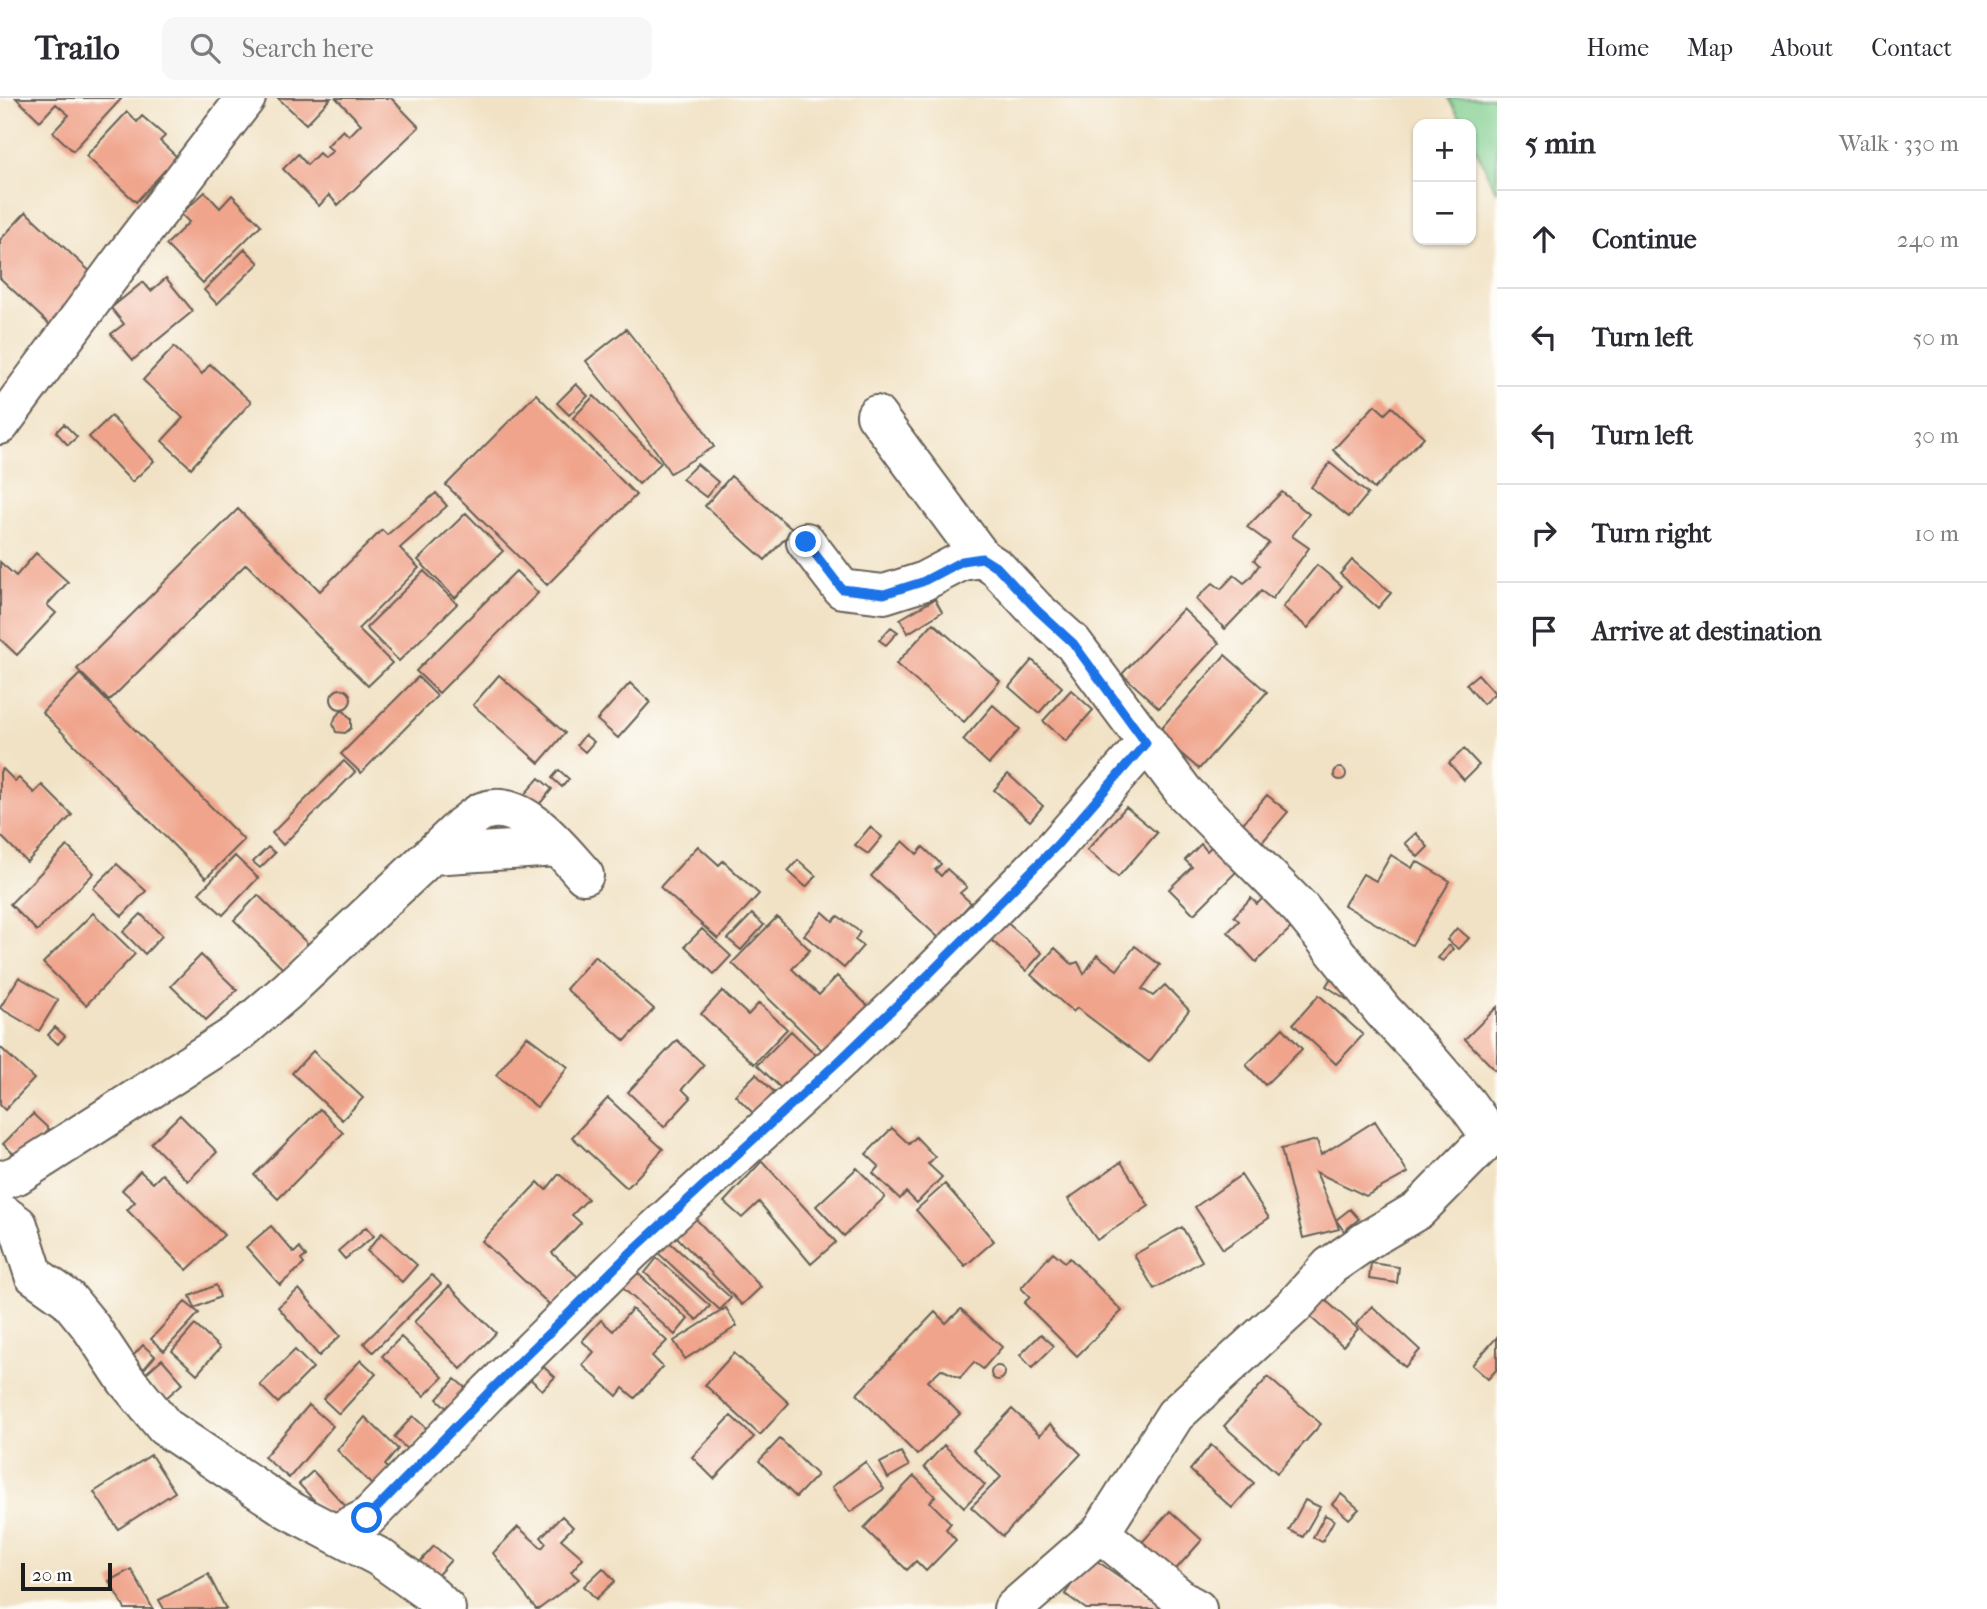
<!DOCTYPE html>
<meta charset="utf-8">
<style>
:root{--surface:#fff;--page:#f7f7f7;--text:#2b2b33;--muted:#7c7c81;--line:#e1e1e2}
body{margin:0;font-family:"IM FELL French Canon",serif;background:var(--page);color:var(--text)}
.controls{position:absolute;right:21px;top:21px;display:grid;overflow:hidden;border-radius:14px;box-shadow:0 2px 5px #0004}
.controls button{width:63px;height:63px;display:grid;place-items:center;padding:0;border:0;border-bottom:2px solid var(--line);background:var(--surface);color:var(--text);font:35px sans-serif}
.scale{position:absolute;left:21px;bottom:18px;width:91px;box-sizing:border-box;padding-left:7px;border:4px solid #1c1c1c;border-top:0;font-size:19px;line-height:24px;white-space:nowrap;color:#1c1c1c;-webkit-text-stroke:5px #fdfcf7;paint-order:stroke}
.stop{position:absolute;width:21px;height:21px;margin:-16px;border:5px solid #1a73e8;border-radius:50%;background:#fff}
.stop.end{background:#1a73e8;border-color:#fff;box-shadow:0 2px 7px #0008}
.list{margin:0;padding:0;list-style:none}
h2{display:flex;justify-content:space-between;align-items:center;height:91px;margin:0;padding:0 28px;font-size:30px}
h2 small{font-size:23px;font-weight:400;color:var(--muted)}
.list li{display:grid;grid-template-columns:46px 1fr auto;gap:21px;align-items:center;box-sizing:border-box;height:98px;padding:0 28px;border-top:2px solid var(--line)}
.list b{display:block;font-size:26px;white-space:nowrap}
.list em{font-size:23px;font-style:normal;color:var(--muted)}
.icon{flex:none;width:38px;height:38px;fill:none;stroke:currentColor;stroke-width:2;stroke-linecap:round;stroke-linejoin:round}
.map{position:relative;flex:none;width:1497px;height:1511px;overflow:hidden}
header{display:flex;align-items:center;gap:42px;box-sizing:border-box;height:98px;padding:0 35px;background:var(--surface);border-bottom:2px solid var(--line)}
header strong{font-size:33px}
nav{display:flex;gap:38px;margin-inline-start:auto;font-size:24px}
.search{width:490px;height:63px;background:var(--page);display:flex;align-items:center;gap:18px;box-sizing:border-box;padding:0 24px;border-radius:14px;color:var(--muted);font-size:26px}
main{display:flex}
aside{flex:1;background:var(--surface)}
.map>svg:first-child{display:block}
</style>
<header>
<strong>Trailo</strong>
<div class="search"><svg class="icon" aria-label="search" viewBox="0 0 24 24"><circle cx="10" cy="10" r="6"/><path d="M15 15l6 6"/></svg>Search here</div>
<nav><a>Home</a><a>Map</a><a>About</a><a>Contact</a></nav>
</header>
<main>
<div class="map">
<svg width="1497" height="1511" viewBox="0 0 1497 1511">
<rect width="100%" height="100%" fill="#fdfcf7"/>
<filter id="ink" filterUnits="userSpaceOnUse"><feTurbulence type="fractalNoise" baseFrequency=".0143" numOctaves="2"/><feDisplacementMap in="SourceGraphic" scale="14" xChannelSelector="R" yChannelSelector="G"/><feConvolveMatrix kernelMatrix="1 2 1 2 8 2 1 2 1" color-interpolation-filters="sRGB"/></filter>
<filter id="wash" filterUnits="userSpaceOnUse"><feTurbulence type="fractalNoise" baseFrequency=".00686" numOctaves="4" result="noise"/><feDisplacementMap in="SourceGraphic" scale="28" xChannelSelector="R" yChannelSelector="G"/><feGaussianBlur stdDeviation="1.57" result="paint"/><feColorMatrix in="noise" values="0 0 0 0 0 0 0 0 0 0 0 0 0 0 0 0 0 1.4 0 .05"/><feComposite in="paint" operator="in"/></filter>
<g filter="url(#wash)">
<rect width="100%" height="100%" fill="#f1e2c5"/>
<!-- green -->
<path fill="#7ecd8d" stroke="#4d7454" stroke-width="2" d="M 1448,0 L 1494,0 L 1497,7 L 1497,95 L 1471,41 L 1471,26 L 1463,26 Z"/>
<g id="blocks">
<!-- building -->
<path fill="#f0a48c" d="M 16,0 L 122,0 L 73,53 L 53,34 L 69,17 L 56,6 L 40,23 Z
M 278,0 L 331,0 L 306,26 Z
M 336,0 L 391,0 L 419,29 L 338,107 L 329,97 L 319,108 L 283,71 L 298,56 L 307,67 L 319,55 L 324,60 L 333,53 L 327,48 L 343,32 L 349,38 L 361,26 Z
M 127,14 L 137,24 L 142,18 L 165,38 L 160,43 L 177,59 L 136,104 L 86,58 Z
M 205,94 L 220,110 L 232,97 L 261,127 L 203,185 L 166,147 L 189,124 L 181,116 Z
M 26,114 L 95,178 L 50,227 L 0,180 L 0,142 Z
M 245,151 L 259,165 L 217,206 L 204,192 Z
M 166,180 L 193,213 L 133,262 L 111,236 L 124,226 L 111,210 L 143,184 L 151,193 Z
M 626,231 L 700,326 L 714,349 L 670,375 L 656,353 L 586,263 Z
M 174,249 L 202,276 L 210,266 L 251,304 L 191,370 L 162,343 L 183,320 L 143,282 Z
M 576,286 L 588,298 L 569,317 L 557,305 Z
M 536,296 L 636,397 L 547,487 L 446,387 Z
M 594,298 L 661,365 L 639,386 L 573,320 Z
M 1375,307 L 1385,316 L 1392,309 L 1424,339 L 1374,391 L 1333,352 Z
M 111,318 L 154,363 L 132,384 L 89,339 Z
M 64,326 L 77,339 L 68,347 L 56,334 Z
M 1330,365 L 1368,396 L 1349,419 L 1311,389 Z
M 697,366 L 718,384 L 706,399 L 682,381 Z
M 731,378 L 793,432 L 765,462 L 705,408 Z
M 1282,394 L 1309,416 L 1292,438 L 1309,450 L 1272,501 L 1261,493 L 1225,531 L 1196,501 L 1213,485 L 1221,491 L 1234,477 L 1244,485 L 1250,480 L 1259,467 L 1254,462 L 1269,445 L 1247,429 Z
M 436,395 L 447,408 L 400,450 L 419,470 L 358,531 L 392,565 L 368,588 L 246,466 L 109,603 L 77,571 L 238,411 L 320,493 L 382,432 L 387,437 Z
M 466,415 L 503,453 L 455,500 L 418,462 Z
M 36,455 L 68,484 L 47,507 L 56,515 L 17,557 L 0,541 L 0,464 L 16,478 Z
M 1352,462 L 1391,495 L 1378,510 L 1340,476 Z
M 1317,467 L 1342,488 L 1308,530 L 1283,509 Z
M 424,473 L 457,506 L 399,563 L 366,530 Z
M 516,473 L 538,495 L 439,595 L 416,573 Z
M 935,501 L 942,514 L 908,535 L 900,521 Z
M 1183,511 L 1219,545 L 1159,610 L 1122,576 Z
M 933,525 L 1000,583 L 964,624 L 896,566 Z
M 891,529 L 898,534 L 886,547 L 879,542 Z
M 1225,557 L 1267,594 L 1199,671 L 1157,635 Z
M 1032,562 L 1062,589 L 1039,615 L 1009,589 Z
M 80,576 L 244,742 L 206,780 L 42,614 Z
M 1478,576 L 1495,595 L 1483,606 L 1466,586 Z
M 499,577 L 565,635 L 539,665 L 473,607 Z
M 418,579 L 437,598 L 361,675 L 341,656 Z
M 630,585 L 650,604 L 618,640 L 597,622 Z
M331 601a10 10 0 1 1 20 0a10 10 0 1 1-20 0Z
M 1071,592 L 1093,612 L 1066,643 L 1043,623 Z
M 993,607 L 1020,631 L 989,666 L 963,642 Z
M 343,612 L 351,621 L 351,630 L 345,635 L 336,634 L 333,626 L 336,618 Z
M 585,637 L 594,644 L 585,654 L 577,647 Z
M 1464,651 L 1479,667 L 1464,682 L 1449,665 Z
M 344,663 L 355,674 L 283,747 L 272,735 Z
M1334 676a6 6 0 1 1 12 0a6 6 0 1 1-12 0Z
M 3,671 L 15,683 L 19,680 L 34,695 L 42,687 L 72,717 L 27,764 L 0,737 L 0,674 Z
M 559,672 L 569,681 L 562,689 L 552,680 Z
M 1008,676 L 1043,708 L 1030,723 L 994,692 Z
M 539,680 L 552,691 L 537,709 L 523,698 Z
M 1267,697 L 1288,714 L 1258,749 L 1238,731 Z
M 1126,709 L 1157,735 L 1118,779 L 1087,752 Z
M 870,729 L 882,739 L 868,756 L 855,747 Z
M 1416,735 L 1428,749 L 1418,759 L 1405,745 Z
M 1218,742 L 1243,767 L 1194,816 L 1169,791 L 1192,769 L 1185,762 L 1201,746 L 1207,753 Z
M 903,743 L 917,756 L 923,749 L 941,766 L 935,772 L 941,778 L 947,771 L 967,789 L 960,795 L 971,805 L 939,840 L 871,778 Z
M 67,748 L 94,775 L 37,833 L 10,806 Z
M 698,748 L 719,767 L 723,763 L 759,796 L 718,841 L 660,789 Z
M 268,749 L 275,755 L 260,770 L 253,764 Z
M 1391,757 L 1412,770 L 1416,763 L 1450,783 L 1412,847 L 1344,807 L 1363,776 L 1376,783 Z
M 235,758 L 258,780 L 223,817 L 199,795 Z
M 798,762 L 816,778 L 806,789 L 788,773 Z
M 117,766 L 146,793 L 122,818 L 93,790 Z
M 1271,792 L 1300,821 L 1256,864 L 1228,834 L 1239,823 L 1234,818 L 1251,800 L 1257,806 Z
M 258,797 L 308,846 L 283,871 L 234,822 Z
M 823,814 L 833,823 L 838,818 L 860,834 L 855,842 L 863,848 L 844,870 L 804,837 Z
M 93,815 L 135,856 L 86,907 L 43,865 Z
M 141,816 L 162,838 L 145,856 L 123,834 Z
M 752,816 L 764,827 L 741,852 L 728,841 Z
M 777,819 L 810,852 L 792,871 L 819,897 L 837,878 L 873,913 L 829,959 L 732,865 Z
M 1005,823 L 1042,855 L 1026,873 L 989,840 Z
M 1457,830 L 1469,840 L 1459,851 L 1447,842 Z
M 702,831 L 731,858 L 714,876 L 685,848 Z
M 1449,847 L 1453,851 L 1443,863 L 1438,860 Z
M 1135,848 L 1160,867 L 1142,891 L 1153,898 L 1165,887 L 1189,912 L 1149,964 L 1077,910 L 1073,914 L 1031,877 L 1055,850 L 1072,866 L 1078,864 L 1084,876 L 1097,857 L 1117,872 Z
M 201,857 L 237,892 L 206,922 L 171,888 Z
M 595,858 L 654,911 L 625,943 L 566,891 Z
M 1334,875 L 1358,890 L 1349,903 L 1326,888 Z
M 19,879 L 58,902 L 39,933 L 0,910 Z
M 722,893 L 748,917 L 759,905 L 787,931 L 754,966 L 701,916 Z
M 1319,897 L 1363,937 L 1336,966 L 1293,926 Z
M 1497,909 L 1497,974 L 1465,941 Z
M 55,929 L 65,938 L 58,946 L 48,937 Z
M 1283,930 L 1302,951 L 1265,987 L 1246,967 Z
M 791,933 L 818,959 L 784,993 L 757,967 Z
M 527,938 L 568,969 L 537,1009 L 496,977 Z
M 677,942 L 704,967 L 682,991 L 691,1000 L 664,1029 L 628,994 Z
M 0,949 L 34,981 L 5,1012 L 0,1007 Z
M 313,953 L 363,1000 L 342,1022 L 292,975 Z
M 756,976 L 780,1000 L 759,1021 L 735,997 Z
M 608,1000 L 663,1051 L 627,1090 L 572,1039 Z
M 320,1011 L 343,1035 L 278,1101 L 254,1077 Z
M 33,1016 L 49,1031 L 19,1061 L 3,1046 Z
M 180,1017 L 217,1054 L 188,1083 L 151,1045 Z
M 1375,1023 L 1408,1075 L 1366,1098 L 1316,1074 L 1336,1122 L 1350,1111 L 1359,1121 L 1344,1133 L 1336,1122 L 1339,1131 L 1303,1140 L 1281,1051 L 1317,1042 L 1321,1057 Z
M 892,1030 L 909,1046 L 916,1039 L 935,1059 L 928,1066 L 942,1079 L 917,1105 L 906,1094 L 900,1101 L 873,1075 L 879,1068 L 866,1056 Z
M 762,1063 L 836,1144 L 811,1166 L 759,1104 L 742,1120 L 724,1104 Z
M 1121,1064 L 1149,1108 L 1097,1142 L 1068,1101 Z
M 857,1070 L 885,1099 L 844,1138 L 816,1108 Z
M 140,1073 L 153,1085 L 162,1076 L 224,1137 L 187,1172 L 127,1112 L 135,1104 L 122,1092 Z
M 559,1076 L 588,1101 L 572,1117 L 581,1125 L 552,1155 L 578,1179 L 551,1208 L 482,1143 L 538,1084 L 546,1092 Z
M 1241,1077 L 1269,1120 L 1223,1151 L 1195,1109 Z
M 945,1086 L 994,1143 L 965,1168 L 916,1112 Z
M 693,1118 L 761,1189 L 742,1207 L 674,1136 Z
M 271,1128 L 294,1155 L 299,1150 L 306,1158 L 301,1162 L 304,1166 L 280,1187 L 246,1149 Z
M 366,1129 L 374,1138 L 345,1161 L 338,1153 Z
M 1182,1129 L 1202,1163 L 1154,1191 L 1134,1157 Z
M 382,1135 L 417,1167 L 402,1184 L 367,1153 Z
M 666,1141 L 731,1200 L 720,1212 L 656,1153 Z
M 1053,1154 L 1065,1164 L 1070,1160 L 1122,1213 L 1077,1258 L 1024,1205 L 1030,1199 L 1021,1190 Z
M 657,1160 L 710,1208 L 697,1222 L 645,1175 Z
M 1371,1165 L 1399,1169 L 1397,1185 L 1369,1181 Z
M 631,1169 L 688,1221 L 675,1237 L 617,1185 Z
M 432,1177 L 441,1186 L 373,1254 L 364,1245 Z
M 216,1187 L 220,1199 L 195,1210 L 190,1198 Z
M 449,1188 L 496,1235 L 461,1271 L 414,1224 Z
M 299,1191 L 340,1238 L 319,1258 L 278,1209 Z
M 1323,1200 L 1358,1231 L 1343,1248 L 1308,1217 Z
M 185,1204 L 199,1215 L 164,1253 L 151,1241 Z
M 1372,1208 L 1420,1252 L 1405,1269 L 1356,1226 Z
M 726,1210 L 737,1228 L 685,1261 L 674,1243 Z
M 632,1211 L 667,1243 L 652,1258 L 663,1269 L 635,1300 L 623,1290 L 617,1298 L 582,1267 L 594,1254 L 582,1243 L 601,1222 L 613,1233 Z
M 961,1211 L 1002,1249 L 983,1271 L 974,1264 L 960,1280 L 941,1271 L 928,1283 L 960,1316 L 917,1357 L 857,1296 L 935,1214 L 946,1225 Z
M 195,1227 L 220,1250 L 197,1276 L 172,1253 Z
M 1041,1236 L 1054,1248 L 1032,1270 L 1020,1257 Z
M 401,1239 L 443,1279 L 424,1298 L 382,1258 Z
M 1497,1239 L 1497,1271 L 1488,1281 L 1472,1267 Z
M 143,1247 L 155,1258 L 144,1271 L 132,1259 Z
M 295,1252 L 313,1270 L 278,1305 L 260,1287 Z
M 734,1255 L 789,1305 L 760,1337 L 705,1287 Z
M 162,1261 L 183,1285 L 166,1300 L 145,1276 Z
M 361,1262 L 376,1276 L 339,1316 L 323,1301 Z
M 536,1262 L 555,1279 L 542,1292 L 524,1275 Z
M991 1275a7 7 0 1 1 14 0a7 7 0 1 1-14 0Z
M 1268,1279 L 1321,1326 L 1277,1375 L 1224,1328 Z
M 455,1281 L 468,1292 L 450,1313 L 437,1301 Z
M 309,1307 L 333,1328 L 289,1380 L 264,1359 Z
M 1012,1311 L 1040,1337 L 1050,1326 L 1081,1356 L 1003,1438 L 971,1409 L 1001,1379 L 973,1352 Z
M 413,1318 L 427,1331 L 408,1352 L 394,1339 Z
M 731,1318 L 754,1339 L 714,1381 L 692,1359 Z
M 365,1319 L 398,1351 L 385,1367 L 393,1376 L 377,1392 L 337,1352 Z
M 780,1341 L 817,1377 L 796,1399 L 759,1363 Z
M 944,1347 L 985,1387 L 964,1409 L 924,1369 Z
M 1211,1347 L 1254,1385 L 1232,1410 L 1190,1372 Z
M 901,1354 L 909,1368 L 888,1380 L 880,1365 Z
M 151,1357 L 175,1394 L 118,1431 L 94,1394 Z
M 865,1364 L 884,1391 L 850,1414 L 832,1389 Z
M 313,1373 L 351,1414 L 337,1427 L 299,1386 Z
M 914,1378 L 935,1398 L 930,1404 L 951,1425 L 946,1431 L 956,1442 L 926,1473 L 916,1463 L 907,1472 L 864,1430 Z
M 1341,1396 L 1359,1411 L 1349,1421 L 1332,1406 Z
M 1305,1402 L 1320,1409 L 1303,1439 L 1289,1432 Z
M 1170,1413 L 1202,1442 L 1168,1480 L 1136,1451 Z
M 1325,1417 L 1334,1422 L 1322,1444 L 1313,1439 Z
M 562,1418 L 573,1429 L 561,1441 L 583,1460 L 571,1474 L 579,1481 L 539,1511 L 536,1511 L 493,1455 L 518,1429 L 542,1450 L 546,1445 L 541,1439 Z
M 434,1448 L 451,1462 L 435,1480 L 419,1465 Z
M 1091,1459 L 1167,1511 L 1086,1511 L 1065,1496 Z
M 603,1470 L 615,1483 L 596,1501 L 584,1488 Z
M 131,1471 L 153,1511 L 125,1511 L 109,1483 Z
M 208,1476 L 226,1511 L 164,1511 L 159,1502 Z"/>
</g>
</g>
<g filter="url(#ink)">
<use href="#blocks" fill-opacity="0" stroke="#676157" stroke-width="2"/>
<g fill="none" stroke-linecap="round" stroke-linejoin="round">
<!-- minor casing -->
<g stroke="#676157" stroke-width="42">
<path id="minor" d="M 876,317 L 982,460
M 0,327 L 136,143 L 246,0
M 806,444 L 842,491 L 884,496 L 922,484 L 962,463 L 982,460 L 997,470 L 1036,512 L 1073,545 L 1184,694 L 1300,810 L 1383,913 L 1430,963 L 1467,1006 L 1483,1028 L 1486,1043 L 1418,1112 L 1366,1143 L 1330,1168 L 1294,1208 L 1175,1317 L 1100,1435 L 1013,1511
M 432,757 L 558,749
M 0,1083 L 17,1077 L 237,936 L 287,893 L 462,728 C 469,723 477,715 484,713 C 522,699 562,753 584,777
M 0,1114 L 18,1127 L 34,1177 L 68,1201 L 90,1228 L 126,1282 L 165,1329 L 289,1412 L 379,1459 L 428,1494 L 446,1511
M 1100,1435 L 1186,1505 L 1197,1511
M 335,1436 L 367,1420 L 489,1294 L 632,1153 L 842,960 L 931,875 L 1057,747 L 1146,645"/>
</g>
<!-- minor -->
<use href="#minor" stroke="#fff" stroke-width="38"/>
</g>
</g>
<g fill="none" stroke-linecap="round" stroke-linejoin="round" filter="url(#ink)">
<!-- route -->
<path stroke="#1a73e8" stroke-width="9" d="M 367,1420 L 489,1294 L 632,1153 L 842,960 L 930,875 L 1057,747 L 1146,645 L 1073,545 L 1037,512 L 998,470 L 982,460 L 962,463 L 922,484 L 884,496 L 842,491 L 806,444"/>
</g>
</svg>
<div class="controls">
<button>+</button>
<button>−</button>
</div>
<div class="scale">20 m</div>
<div class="stop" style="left:367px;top:1420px"></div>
<div class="stop end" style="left:806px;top:444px"></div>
</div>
<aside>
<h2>5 min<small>Walk · 330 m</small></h2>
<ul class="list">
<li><svg class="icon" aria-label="ahead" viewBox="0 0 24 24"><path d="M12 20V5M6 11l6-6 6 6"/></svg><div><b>Continue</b></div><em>240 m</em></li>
<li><svg class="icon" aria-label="left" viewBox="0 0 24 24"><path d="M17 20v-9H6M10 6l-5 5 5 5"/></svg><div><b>Turn left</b></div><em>50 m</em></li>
<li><svg class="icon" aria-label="left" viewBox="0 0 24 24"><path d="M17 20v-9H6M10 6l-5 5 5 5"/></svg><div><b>Turn left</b></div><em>30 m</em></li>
<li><svg class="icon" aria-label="right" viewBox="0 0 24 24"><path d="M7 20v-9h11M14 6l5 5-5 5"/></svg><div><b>Turn right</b></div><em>10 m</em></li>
<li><svg class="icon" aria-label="arrive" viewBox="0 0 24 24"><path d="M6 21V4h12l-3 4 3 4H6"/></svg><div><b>Arrive at destination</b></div></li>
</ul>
</aside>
</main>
